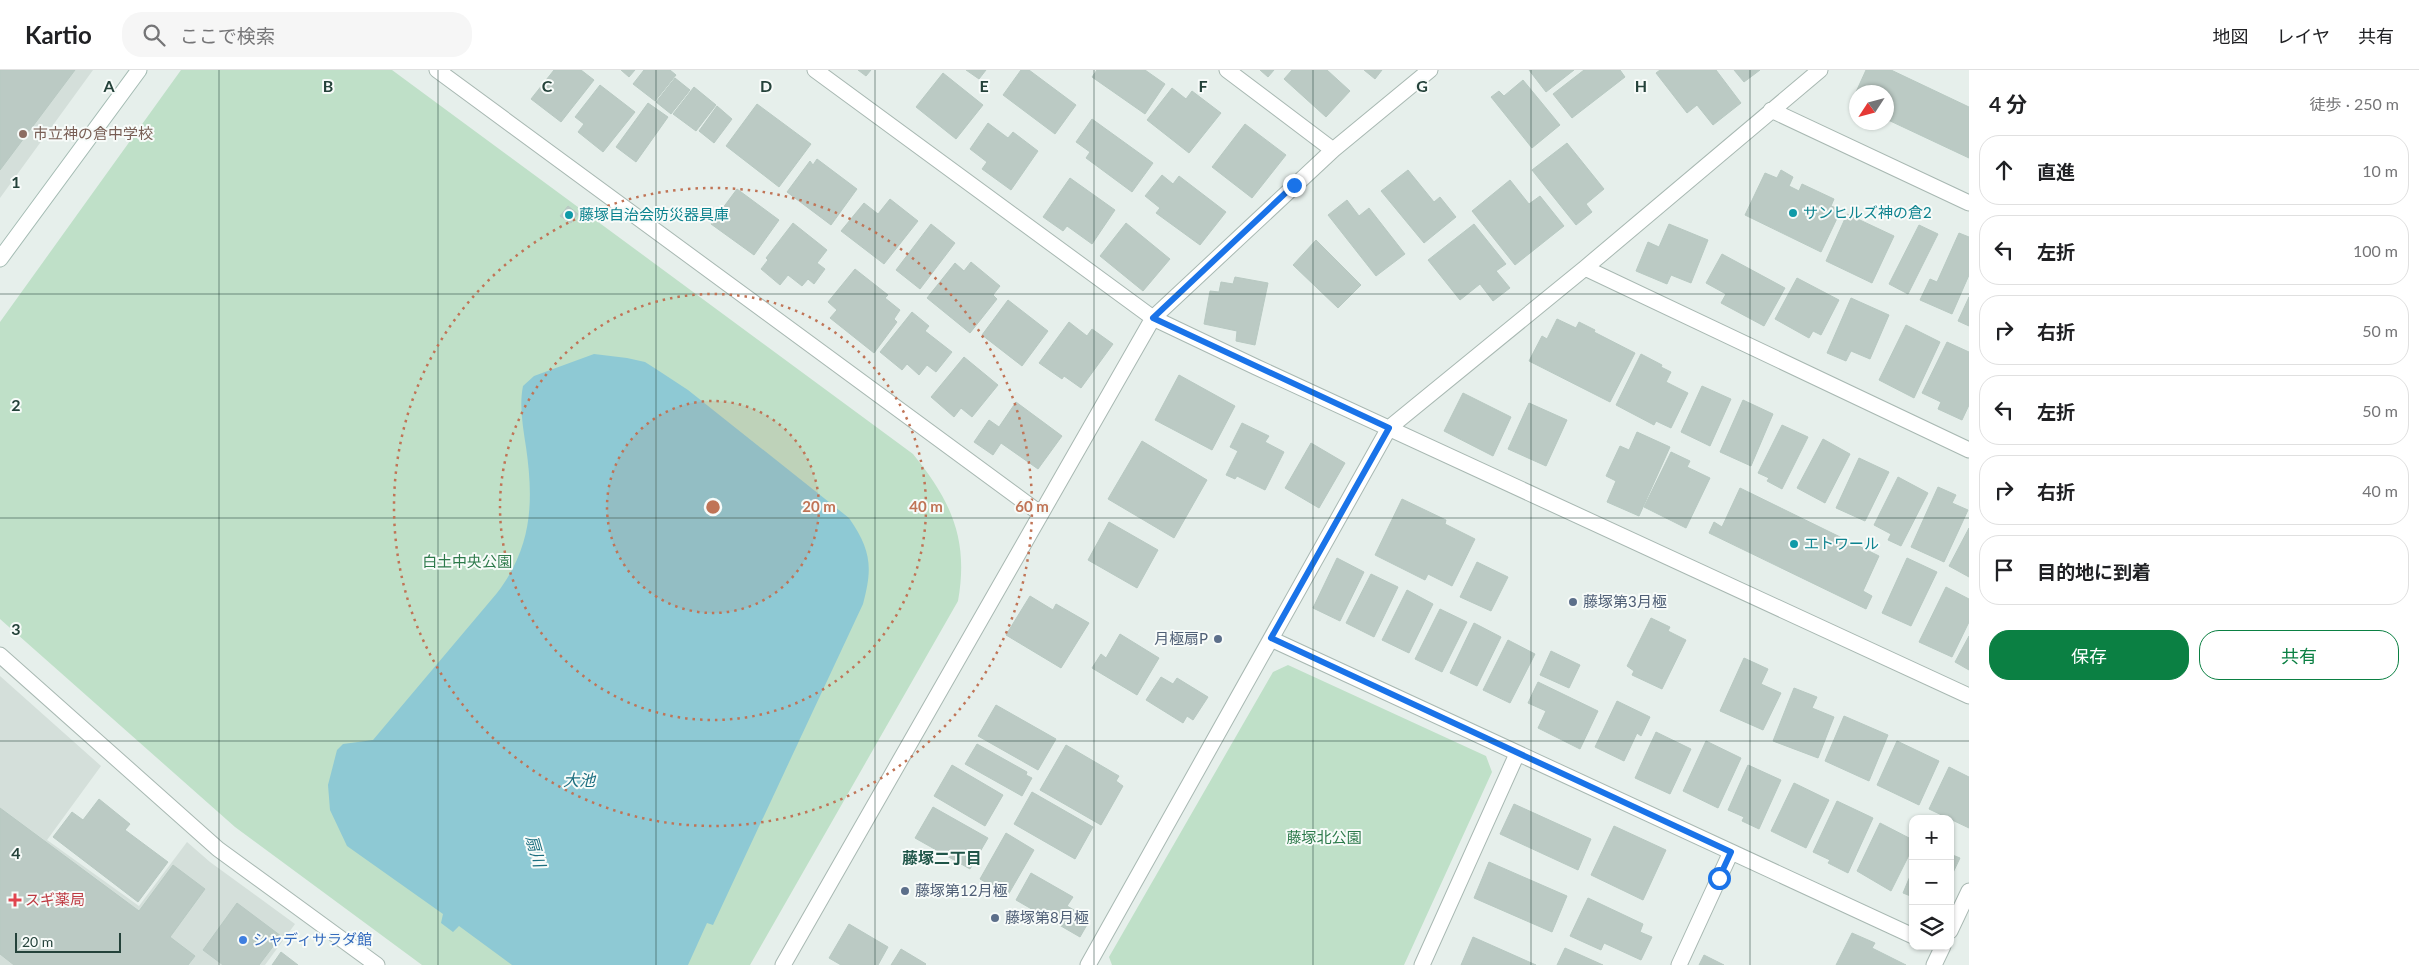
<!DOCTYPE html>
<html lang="ja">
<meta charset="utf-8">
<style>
:root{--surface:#fff;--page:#f6f6f6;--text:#202124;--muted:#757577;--line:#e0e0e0;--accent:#0b8043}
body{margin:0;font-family:Lato,"Noto Sans JP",sans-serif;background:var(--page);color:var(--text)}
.controls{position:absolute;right:15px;bottom:15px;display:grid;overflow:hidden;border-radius:10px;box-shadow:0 1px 4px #0004}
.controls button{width:45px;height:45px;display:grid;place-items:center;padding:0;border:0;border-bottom:1px solid var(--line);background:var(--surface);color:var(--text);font:25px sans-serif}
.compass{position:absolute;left:1849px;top:15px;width:45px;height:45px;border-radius:50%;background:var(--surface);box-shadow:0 1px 4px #0004;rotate:234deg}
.scale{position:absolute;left:15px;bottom:12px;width:106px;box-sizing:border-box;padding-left:5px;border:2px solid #24423a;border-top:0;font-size:14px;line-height:18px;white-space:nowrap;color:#24423a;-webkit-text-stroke:4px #f7fbf9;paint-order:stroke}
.stop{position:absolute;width:15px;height:15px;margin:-11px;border:4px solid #1a73e8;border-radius:50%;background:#fff}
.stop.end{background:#1a73e8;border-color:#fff;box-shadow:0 1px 5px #0008}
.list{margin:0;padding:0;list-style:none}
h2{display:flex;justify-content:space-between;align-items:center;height:65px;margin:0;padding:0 20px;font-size:21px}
h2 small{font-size:16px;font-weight:400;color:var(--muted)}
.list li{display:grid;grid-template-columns:32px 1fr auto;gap:15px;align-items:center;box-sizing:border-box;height:70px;margin:0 10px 10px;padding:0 10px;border:1px solid var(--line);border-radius:20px}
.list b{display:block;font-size:19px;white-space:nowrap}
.list em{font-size:16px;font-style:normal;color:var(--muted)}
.actions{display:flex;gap:10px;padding:15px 20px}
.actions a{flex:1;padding:11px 0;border:1px solid var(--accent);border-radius:20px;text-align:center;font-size:18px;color:var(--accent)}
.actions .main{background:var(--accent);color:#fff}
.icon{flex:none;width:28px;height:28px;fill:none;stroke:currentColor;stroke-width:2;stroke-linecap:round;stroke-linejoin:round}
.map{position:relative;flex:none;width:1969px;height:895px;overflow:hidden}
header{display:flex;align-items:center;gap:30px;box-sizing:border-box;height:70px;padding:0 25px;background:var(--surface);border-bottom:1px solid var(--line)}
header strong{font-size:24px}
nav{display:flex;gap:28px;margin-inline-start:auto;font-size:18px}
.search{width:350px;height:45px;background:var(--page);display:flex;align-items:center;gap:12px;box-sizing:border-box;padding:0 18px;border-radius:20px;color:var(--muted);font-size:19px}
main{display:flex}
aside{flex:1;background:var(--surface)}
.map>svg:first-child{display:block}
</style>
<header>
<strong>Kartio</strong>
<div class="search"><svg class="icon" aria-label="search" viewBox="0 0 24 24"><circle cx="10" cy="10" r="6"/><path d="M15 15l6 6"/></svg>ここで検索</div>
<nav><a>地図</a><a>レイヤ</a><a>共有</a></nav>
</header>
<main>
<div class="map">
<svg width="1969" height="895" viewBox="0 0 1969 895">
<rect width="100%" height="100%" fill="#e6efeb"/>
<!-- built -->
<path fill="#d4dfda" d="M 0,0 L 93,0 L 0,128 Z
M 0,606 L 101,696 L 47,770 L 139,836 L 187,772 L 210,792 L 295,854 L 265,895 L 0,895 Z"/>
<!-- green -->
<path fill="#bfe0c8" d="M 181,0 L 392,0 L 913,384 C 951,431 969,469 958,531 L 750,895 L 422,895 L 235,757 L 0,549 L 0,252 Z
M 1288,595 L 1486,686 L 1492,702 L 1404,895 L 1112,895 L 1109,887 L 1273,602 Z"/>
<!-- water -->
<path fill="#8ec9d4" d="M 594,284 L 627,288 L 645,292 L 656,299 L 688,320 L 849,448 C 871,480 873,497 863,534 L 713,855 L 707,853 L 688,895 L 512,895 L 459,856 L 453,862 L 441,853 L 443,844 L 347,776 L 330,740 L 328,715 L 337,680 L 343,674 L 373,670 L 497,523 C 532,477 534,433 526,377 C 523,357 519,336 523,316 L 534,306 Z"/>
<!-- building -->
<path fill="#bbcac4" stroke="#b8c9c2" d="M 0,0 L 75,0 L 0,100 Z
M 554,0 L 581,0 L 594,10 L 561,52 L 531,29 Z
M 621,0 L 635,0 L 629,7 Z
M 644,0 L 670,0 L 676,5 L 655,31 L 633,14 Z
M 858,0 L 871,0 L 866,6 Z
M 966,0 L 986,0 L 979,9 Z
M 1021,0 L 1029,0 L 1076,35 L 1055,64 L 1003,25 Z
M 1097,0 L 1145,0 L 1165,14 L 1145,44 L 1092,7 Z
M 1260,0 L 1274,0 L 1268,7 Z
M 1292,0 L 1327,0 L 1350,21 L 1326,47 L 1284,9 Z
M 1364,0 L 1382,0 L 1375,9 Z
M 1529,0 L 1574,0 L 1546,22 Z
M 1584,0 L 1620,0 L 1625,7 L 1572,48 L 1553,24 Z
M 1660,0 L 1716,0 L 1741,33 L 1713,55 L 1697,35 L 1687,43 L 1656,3 Z
M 1734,0 L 1760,0 L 1744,12 Z
M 1866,0 L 1891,0 L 1969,37 L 1969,88 L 1886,49 L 1886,22 L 1856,22 L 1856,35 L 1851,33 Z
M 943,3 L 983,35 L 956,69 L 916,37 Z
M 675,8 L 690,20 L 671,44 L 656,32 Z
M 1523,10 L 1560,55 L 1532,78 L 1491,27 L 1499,21 L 1504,26 Z
M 600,15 L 635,42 L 603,82 L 578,62 L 584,54 L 575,47 Z
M 694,17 L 716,35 L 696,61 L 673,44 Z
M 1172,18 L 1186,29 L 1192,21 L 1221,43 L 1189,83 L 1147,50 Z
M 648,33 L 668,47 L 636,92 L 616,77 Z
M 757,34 L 811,74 L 779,117 L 726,76 Z
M 717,36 L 732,49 L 714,73 L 699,61 Z
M 1092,49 L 1153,93 L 1132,122 L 1086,88 L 1090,82 L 1076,72 Z
M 988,53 L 1008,68 L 1013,62 L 1038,81 L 1011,120 L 982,99 L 987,92 L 970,79 Z
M 1245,54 L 1286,85 L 1252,128 L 1212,97 Z
M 1567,73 L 1604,119 L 1586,134 L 1592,142 L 1576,155 L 1532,100 Z
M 817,89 L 857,119 L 831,155 L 787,122 L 810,91 L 813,95 Z
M 1408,100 L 1434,132 L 1440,127 L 1456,147 L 1424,173 L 1381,121 Z
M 1781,100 L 1793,107 L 1789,116 L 1799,121 L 1802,114 L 1834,129 L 1831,136 L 1841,140 L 1821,182 L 1745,145 L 1765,103 L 1777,108 Z
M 1162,105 L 1173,114 L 1179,106 L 1226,142 L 1200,175 L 1156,143 L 1160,138 L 1145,126 Z
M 1070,108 L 1115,140 L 1092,174 L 1067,156 L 1063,161 L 1043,147 Z
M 1510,110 L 1529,134 L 1540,126 L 1564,156 L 1515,195 L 1472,141 Z
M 737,119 L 779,150 L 754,185 L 711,154 Z
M 890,129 L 918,151 L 884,194 L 841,161 L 864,133 L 878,144 Z
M 1347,130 L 1359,146 L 1369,138 L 1405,184 L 1376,206 L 1328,145 Z
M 568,136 L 578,144 L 571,153 L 560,146 Z
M 1847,144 L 1894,166 L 1872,213 L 1826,191 Z
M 793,153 L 827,180 L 817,193 L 825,199 L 814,214 L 808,209 L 802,216 L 788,205 L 780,215 L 761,199 L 768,190 L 766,188 Z
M 1126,153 L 1170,189 L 1143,221 L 1100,186 Z
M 931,154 L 955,173 L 920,219 L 896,200 Z
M 1474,154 L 1506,194 L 1496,201 L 1510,218 L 1493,231 L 1480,214 L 1460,230 L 1428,190 Z
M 1669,154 L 1708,170 L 1691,213 L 1671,205 L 1667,214 L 1636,201 L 1648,172 L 1659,177 Z
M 1919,155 L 1938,164 L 1908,224 L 1889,214 Z
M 1959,163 L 1969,167 L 1969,205 L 1952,244 L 1920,230 L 1930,209 L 1937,212 Z
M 1316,170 L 1361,215 L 1338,238 L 1293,195 Z
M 1722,184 L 1785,218 L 1764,256 L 1721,233 L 1726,224 L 1706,213 Z
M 971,192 L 1000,216 L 993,225 L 997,229 L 970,263 L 927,228 L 955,193 L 964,201 Z
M 855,199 L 888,225 L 885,228 L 900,240 L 894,249 L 897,252 L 874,283 L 830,248 L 837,240 L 828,232 Z
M 1235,207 L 1268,213 L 1255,275 L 1236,271 L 1237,261 L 1204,254 L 1210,221 L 1219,222 L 1221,212 L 1233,214 Z
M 1797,208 L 1839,230 L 1821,265 L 1813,261 L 1809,268 L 1775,249 Z
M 1969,227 L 1969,256 L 1958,251 Z
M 1851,228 L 1889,245 L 1870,289 L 1851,281 L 1846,291 L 1827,283 Z
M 1008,230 L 1048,261 L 1022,296 L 982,265 Z
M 912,242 L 929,256 L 925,261 L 952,282 L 936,302 L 927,295 L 919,305 L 907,294 L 902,300 L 880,282 Z
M 1557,249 L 1576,258 L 1579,252 L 1595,260 L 1594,262 L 1635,283 L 1610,332 L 1529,291 L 1542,266 L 1547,269 Z
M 1069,252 L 1087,266 L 1092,259 L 1113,274 L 1081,318 L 1064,306 L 1062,309 L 1039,293 Z
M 1906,255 L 1940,272 L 1914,328 L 1879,310 Z
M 1947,272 L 1969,282 L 1969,335 L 1962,350 L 1938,339 L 1941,332 L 1922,323 Z
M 1641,284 L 1662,295 L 1661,297 L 1671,302 L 1666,312 L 1688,323 L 1671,358 L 1656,351 L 1654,355 L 1616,335 Z
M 964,287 L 998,315 L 972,347 L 961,338 L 954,347 L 931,327 Z
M 1179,305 L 1235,336 L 1212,380 L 1155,350 Z
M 1702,316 L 1731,329 L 1710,376 L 1681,362 Z
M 1463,323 L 1511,347 L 1493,386 L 1444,361 Z
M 1743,330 L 1773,344 L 1751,396 L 1720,382 Z
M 1016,332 L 1062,366 L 1038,399 L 1001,373 L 993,385 L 974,372 L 989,350 L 999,357 Z
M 1529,333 L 1567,350 L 1546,396 L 1508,379 Z
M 1242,353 L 1269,366 L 1265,372 L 1284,382 L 1265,420 L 1237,406 L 1235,409 L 1226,405 L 1238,381 L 1230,377 Z
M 1782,355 L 1808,367 L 1782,419 L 1767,411 L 1769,408 L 1758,403 Z
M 1637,362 L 1670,377 L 1639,446 L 1607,432 L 1616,411 L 1606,406 L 1620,376 L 1629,380 Z
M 1823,369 L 1850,384 L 1825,433 L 1797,418 Z
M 1142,371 L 1207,410 L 1174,468 L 1108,429 Z
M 1311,373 L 1345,393 L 1319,438 L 1285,418 Z
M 1671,382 L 1690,391 L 1687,397 L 1710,408 L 1686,458 L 1644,437 Z
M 1859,388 L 1889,402 L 1865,451 L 1836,438 Z
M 1898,407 L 1928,423 L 1901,476 L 1888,470 L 1891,464 L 1874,455 Z
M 1938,417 L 1956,425 L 1952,433 L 1968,440 L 1944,492 L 1911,477 Z
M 1740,418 L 1879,486 L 1863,521 L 1872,526 L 1866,539 L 1709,463 L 1714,452 L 1722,457 Z
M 1402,429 L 1446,450 L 1445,454 L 1475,469 L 1452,516 L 1428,504 L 1425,510 L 1375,485 Z
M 1109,452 L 1158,480 L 1137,518 L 1088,490 Z
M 1969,458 L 1969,507 L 1949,496 Z
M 1337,488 L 1364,502 L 1340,551 L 1313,538 Z
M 1907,488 L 1937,502 L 1911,556 L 1882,543 Z
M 1477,492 L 1508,507 L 1491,541 L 1460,527 Z
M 1371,504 L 1398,517 L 1374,567 L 1346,553 Z
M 1946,517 L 1969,529 L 1969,552 L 1952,587 L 1919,572 Z
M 1407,520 L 1433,534 L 1409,583 L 1382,570 Z
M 1030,526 L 1053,540 L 1056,534 L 1089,553 L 1061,598 L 1006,565 Z
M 1440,539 L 1467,552 L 1442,602 L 1415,589 Z
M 1651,548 L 1670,557 L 1668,561 L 1686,570 L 1662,619 L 1632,605 L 1634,601 L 1627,596 Z
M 1474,553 L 1501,567 L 1477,616 L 1450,603 Z
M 1120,564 L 1159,588 L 1137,625 L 1092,598 L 1101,584 L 1106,588 Z
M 1969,566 L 1969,600 L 1955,592 Z
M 1508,570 L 1535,584 L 1510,633 L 1483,620 Z
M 1551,581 L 1580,595 L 1569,618 L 1540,605 Z
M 1744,588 L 1768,599 L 1761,614 L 1781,623 L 1763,660 L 1720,641 Z
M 1161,607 L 1173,614 L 1177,608 L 1208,627 L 1193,650 L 1187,646 L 1183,653 L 1146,630 Z
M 1538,612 L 1598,641 L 1580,679 L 1538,658 L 1546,641 L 1528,633 Z
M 1794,618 L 1817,627 L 1812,638 L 1834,647 L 1818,688 L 1773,671 Z
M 1617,631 L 1650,647 L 1641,666 L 1637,663 L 1624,691 L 1595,677 Z
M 996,635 L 1056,669 L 1038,700 L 978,666 Z
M 1844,646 L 1888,665 L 1869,711 L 1825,691 Z
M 1656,662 L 1691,679 L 1670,724 L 1635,708 Z
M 1706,671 L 1741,688 L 1718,738 L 1683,721 Z
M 1897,671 L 1939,691 L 1919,735 L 1877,715 Z
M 977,674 L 1027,702 L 1026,705 L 1032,708 L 1022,726 L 965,694 Z
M 1066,675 L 1119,706 L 1116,711 L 1123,716 L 1101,755 L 1040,720 Z
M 952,695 L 1003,725 L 985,756 L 934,726 Z
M 1748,695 L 1781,710 L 1759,759 L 1742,751 L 1744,747 L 1728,740 Z
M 1949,697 L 1969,707 L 1969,758 L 1929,739 Z
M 1794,713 L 1829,730 L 1806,778 L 1771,761 Z
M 1032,722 L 1093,757 L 1075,789 L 1014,754 Z
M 99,729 L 130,754 L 125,760 L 168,792 L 138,832 L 53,767 L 72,742 L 83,750 Z
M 1837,731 L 1873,748 L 1848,803 L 1828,793 L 1830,790 L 1813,782 Z
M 1514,734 L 1591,769 L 1578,800 L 1500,764 Z
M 933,737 L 988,768 L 970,799 L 915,768 Z
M 0,738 L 139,841 L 173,795 L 205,819 L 170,867 L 195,886 L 188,895 L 14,895 L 0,884 Z
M 1880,753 L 1913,770 L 1913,777 L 1891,821 L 1857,801 Z
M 1614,756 L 1666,780 L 1643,830 L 1591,805 Z
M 1006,763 L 1034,780 L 1008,825 L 980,809 Z
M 1950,784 L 1960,788 L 1950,809 Z
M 1489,792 L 1567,826 L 1552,862 L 1474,828 Z
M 1913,799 L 1913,827 L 1903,823 Z
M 1031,803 L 1073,827 L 1067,836 L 1074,840 L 1072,843 L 1088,853 L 1080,867 L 1016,830 Z
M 1588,828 L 1643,854 L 1640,862 L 1652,867 L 1641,890 L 1604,873 L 1601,880 L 1570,866 Z
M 237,833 L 281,866 L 259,895 L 223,895 L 203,880 Z
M 849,854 L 888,877 L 878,895 L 841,895 L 829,888 Z
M 1852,863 L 1875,873 L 1872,878 L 1906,895 L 1836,895 Z
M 1473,867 L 1536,895 L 1461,895 Z
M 1565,878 L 1603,895 L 1557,895 Z
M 901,879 L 926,894 L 925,895 L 891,895 Z
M 281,882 L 298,895 L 272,895 Z
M 1704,885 L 1724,895 L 1699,895 Z"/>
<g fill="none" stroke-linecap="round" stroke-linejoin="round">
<!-- street casing -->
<g stroke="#a8b8b2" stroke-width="17">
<path id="street" d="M 437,0 L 1041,444
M 815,0 L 1153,248 L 1256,297 L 1969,626
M 1227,0 L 1333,80
M 1771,40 L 1969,133
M 1585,198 L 1969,380
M 1271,569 L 1913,866
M 0,585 L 218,779 L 377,895
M 1950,861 L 1969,821
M 783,895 L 1153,248 L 1333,80 L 1430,0
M 1088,895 L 1389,358 L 1585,198 L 1820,0
M 1422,895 L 1517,684
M 1679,895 L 1731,782
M 1934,895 L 1943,876"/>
</g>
<!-- secondary casing -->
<g stroke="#a4bbb3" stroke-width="17">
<path id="secondary" d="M 0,189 L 139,0"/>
</g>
<!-- street -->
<use href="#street" stroke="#fff" stroke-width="15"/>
<!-- secondary -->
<use href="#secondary" stroke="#fff" stroke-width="15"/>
</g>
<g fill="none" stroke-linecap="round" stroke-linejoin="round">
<!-- route -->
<path stroke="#1a73e8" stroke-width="6" d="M 1294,115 L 1153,248 L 1389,358 L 1271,568 L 1731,782 L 1719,808"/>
</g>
<!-- grid -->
<path fill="none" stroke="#24423a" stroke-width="1" stroke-opacity="0.55" d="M 219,0 L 219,895M 438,0 L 438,895M 656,0 L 656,895M 875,0 L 875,895M 1094,0 L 1094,895M 1313,0 L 1313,895M 1531,0 L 1531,895M 1750,0 L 1750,895M 0,224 L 1969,224M 0,448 L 1969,448M 0,671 L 1969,671"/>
<!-- distance rings -->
<circle cx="713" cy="437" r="106" fill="#c07456" fill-opacity=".12"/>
<g fill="none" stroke="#c07456" stroke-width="2.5" stroke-dasharray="2.5 5">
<circle cx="713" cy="437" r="106"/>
<circle cx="713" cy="437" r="213"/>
<circle cx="713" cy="437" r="319"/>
</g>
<!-- markers -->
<circle fill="#8d6e63" stroke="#f7fbf9" stroke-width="2" cx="23" cy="64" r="5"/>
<g fill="#0f9aa8" stroke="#f7fbf9" stroke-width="2">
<circle cx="1793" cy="143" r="5"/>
<circle cx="569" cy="145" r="5"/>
<circle cx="1794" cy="474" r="5"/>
</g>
<g fill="#5c6f8a" stroke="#f7fbf9" stroke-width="2">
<circle cx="1573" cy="532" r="5"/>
<circle cx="1218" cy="569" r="5"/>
<circle cx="905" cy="821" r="5"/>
<circle cx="995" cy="848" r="5"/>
</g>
<path fill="#e0444e" stroke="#f7fbf9" stroke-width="2" d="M12.5 822.5h5v5h5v5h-5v5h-5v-5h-5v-5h5z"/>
<circle fill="#3f7fe0" stroke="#f7fbf9" stroke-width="2" cx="243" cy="870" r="5"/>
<g text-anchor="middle" stroke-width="4" stroke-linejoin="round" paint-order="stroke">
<!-- education labels -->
<g font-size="15" fill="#785e54" stroke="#f7fbf9" text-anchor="start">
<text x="33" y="69">市立神の倉中学校</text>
</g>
<!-- culture labels -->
<g font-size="15" fill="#0d838f" stroke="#f7fbf9" text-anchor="start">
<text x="1803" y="148">サンヒルズ神の倉2</text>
<text x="579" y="150">藤塚自治会防災器具庫</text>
<text x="1804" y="479">エトワール</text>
</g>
<!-- park labels -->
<g font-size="15" fill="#2d7a4b" stroke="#f7fbf9">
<text x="467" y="497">白土中央公園</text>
<text x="1324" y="773">藤塚北公園</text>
</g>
<!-- service labels -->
<g font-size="15" fill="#4e5e75" stroke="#f7fbf9" text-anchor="start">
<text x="1583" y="537">藤塚第3月極</text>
<text x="1208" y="574" text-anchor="end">月極扇P</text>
<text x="915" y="826">藤塚第12月極</text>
<text x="1005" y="853">藤塚第8月極</text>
</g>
<!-- health labels -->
<g font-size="15" fill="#be3a42" stroke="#f7fbf9" text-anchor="start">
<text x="25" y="835">スギ薬局</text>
</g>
<!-- shop labels -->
<g font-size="15" fill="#366cbe" stroke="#f7fbf9" text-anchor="start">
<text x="253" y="875">シャディサラダ館</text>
</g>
<!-- water labels -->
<g font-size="16" font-style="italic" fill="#1c6f80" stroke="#f7fbf9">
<text x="579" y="716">大池</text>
<text transform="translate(536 781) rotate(74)" y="6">扇川</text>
</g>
<!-- neighbourhood labels -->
<g font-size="16" font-weight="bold" fill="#1f5548" stroke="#f7fbf9">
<text x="942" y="794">藤塚二丁目</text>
</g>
</g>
<g font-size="16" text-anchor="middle" font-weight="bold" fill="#24423a" stroke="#f7fbf9" stroke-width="4" stroke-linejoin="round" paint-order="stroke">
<text x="109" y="22">A</text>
<text x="328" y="22">B</text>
<text x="547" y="22">C</text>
<text x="766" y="22">D</text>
<text x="984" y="22">E</text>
<text x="1203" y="22">F</text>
<text x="1422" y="22">G</text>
<text x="1641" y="22">H</text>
<text x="16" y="118">1</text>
<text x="16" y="341">2</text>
<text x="16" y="565">3</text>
<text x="16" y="789">4</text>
</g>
<circle cx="713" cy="437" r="8" fill="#c07456" stroke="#f7fbf9" stroke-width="2.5"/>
<g font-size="15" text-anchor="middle" font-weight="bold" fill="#c07456" stroke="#f7fbf9" stroke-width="4" stroke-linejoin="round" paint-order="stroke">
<text x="819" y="442">20 m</text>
<text x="926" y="442">40 m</text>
<text x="1032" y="442">60 m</text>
</g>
</svg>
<div class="controls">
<button>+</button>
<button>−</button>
<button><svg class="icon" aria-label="layers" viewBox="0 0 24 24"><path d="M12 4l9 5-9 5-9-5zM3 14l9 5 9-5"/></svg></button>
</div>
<svg class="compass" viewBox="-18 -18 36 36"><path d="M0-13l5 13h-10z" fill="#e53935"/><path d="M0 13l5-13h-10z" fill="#757577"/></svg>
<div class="scale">20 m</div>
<div class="stop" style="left:1719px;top:808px"></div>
<div class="stop end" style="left:1294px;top:115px"></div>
</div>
<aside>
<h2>4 分<small>徒歩 · 250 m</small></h2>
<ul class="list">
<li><svg class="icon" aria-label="ahead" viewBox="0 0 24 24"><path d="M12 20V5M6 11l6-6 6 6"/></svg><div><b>直進</b></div><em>10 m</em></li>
<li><svg class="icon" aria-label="left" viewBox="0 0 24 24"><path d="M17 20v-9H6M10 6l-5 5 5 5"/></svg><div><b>左折</b></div><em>100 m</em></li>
<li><svg class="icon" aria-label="right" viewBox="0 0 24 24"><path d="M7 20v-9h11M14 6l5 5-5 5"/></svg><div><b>右折</b></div><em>50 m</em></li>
<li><svg class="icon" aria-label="left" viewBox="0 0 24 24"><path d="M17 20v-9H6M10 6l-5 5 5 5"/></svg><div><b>左折</b></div><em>50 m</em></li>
<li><svg class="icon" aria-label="right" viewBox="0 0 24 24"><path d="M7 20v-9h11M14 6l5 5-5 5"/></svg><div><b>右折</b></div><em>40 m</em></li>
<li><svg class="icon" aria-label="arrive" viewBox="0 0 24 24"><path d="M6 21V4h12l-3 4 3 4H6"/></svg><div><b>目的地に到着</b></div></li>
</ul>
<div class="actions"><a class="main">保存</a><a>共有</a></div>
</aside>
</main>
